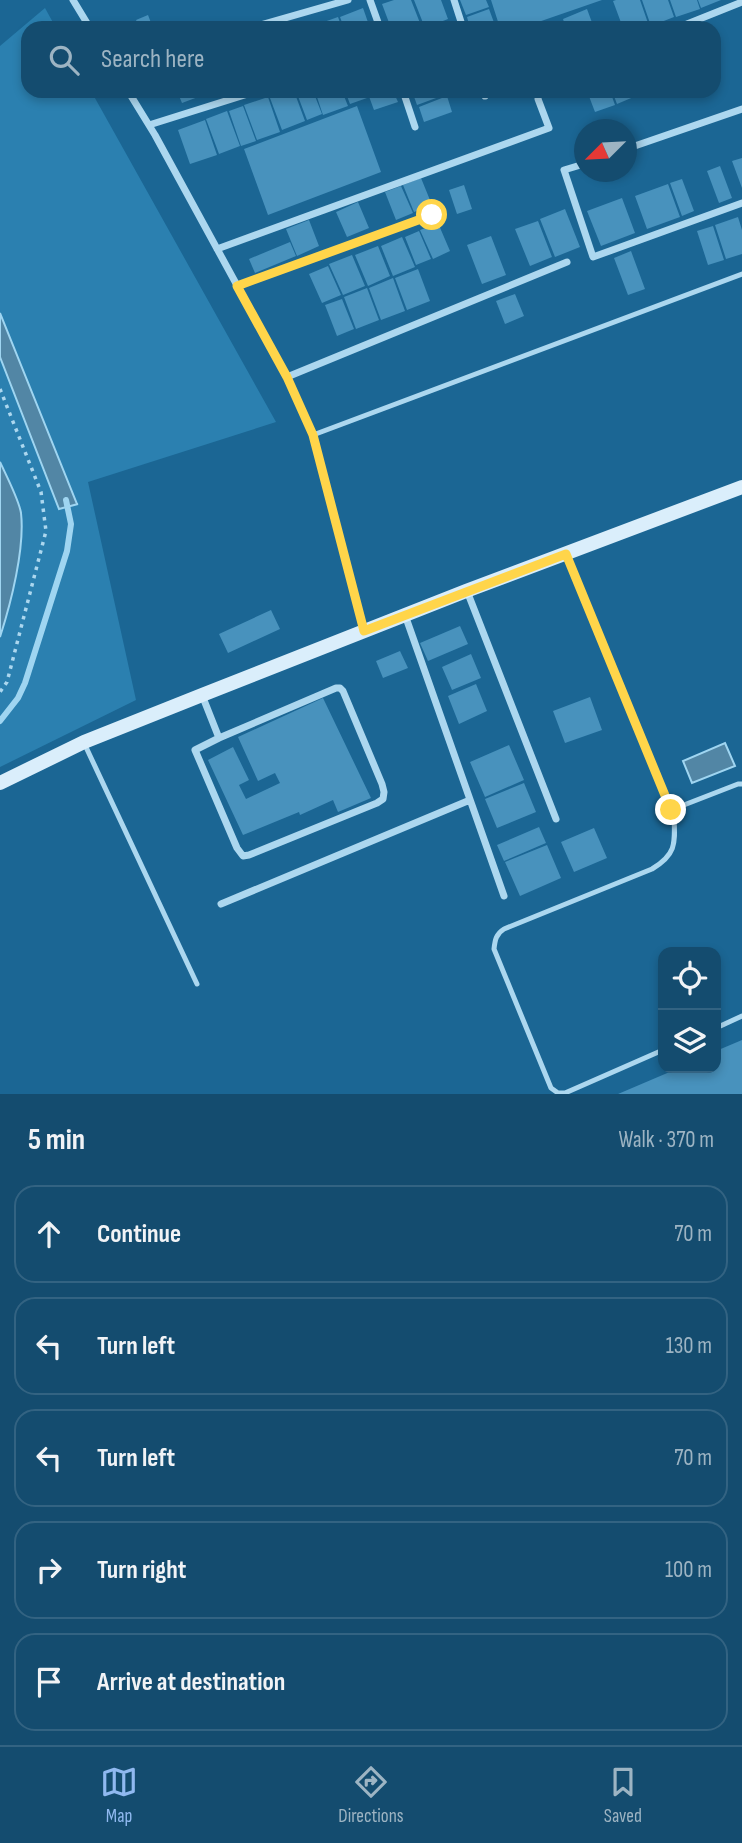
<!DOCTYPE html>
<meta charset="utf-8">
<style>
:root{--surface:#144c6f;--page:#215677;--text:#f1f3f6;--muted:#9db4c3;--line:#336382;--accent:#90b9f0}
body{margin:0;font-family:"Sofia Sans Condensed",sans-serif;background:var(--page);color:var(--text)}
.controls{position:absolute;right:21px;bottom:21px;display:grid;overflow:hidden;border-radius:14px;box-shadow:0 4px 10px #0003}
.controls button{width:63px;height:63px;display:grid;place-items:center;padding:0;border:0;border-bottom:2px solid var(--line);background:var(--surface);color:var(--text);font:35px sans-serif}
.compass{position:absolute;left:574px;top:119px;width:63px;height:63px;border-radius:50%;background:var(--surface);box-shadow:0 4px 10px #0003;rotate:246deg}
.stop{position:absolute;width:21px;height:21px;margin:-16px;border:5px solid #ffd54a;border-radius:50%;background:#fff}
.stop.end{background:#ffd54a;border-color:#fff;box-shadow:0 2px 7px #0008}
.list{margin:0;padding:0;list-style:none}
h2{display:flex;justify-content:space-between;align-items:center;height:91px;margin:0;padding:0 28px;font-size:30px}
h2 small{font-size:23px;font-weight:400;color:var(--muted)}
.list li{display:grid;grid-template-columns:46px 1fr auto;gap:21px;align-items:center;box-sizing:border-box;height:98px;margin:0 14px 14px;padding:0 14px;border:2px solid var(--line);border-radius:21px}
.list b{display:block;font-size:26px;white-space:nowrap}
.list em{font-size:23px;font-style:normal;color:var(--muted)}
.icon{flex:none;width:38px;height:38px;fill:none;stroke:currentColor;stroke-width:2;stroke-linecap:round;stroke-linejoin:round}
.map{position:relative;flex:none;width:742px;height:1094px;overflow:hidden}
.search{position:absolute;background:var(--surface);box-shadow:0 4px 10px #0003;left:21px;right:21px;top:21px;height:77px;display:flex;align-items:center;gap:18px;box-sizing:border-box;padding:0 24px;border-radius:21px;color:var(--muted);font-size:26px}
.sheet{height:651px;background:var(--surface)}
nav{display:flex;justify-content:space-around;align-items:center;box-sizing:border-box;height:98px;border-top:2px solid var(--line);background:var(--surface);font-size:19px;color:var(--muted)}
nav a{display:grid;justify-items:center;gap:4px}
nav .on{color:var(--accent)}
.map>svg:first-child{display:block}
</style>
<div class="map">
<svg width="742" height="1094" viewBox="0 0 742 1094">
<rect width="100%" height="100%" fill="#1b6694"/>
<!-- green -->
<path fill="#2b80b0" d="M 45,8 L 56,28 L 28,28 L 28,91 L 91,91 L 276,422 L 88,482 L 136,700 L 0,767 L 0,46 Z"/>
<!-- water -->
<path fill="#5286a5" stroke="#9fd5f1" stroke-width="2" d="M 0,313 L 77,504 L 78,504 L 59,509 L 0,357 Z
M 0,462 C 6,475 19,500 21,513 C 25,548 11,603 0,637 Z
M 725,743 L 735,766 L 692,783 L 683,761 Z"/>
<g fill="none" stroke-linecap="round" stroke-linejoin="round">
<!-- stream -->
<path stroke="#9fd5f1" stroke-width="6" d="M 0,721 L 18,698 L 25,683 L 67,551 L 71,524 L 66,500"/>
</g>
<!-- building -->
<path fill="#4892bd" d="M 394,0 L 411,0 L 420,23 L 406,28 L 391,28 L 382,4 Z
M 414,0 L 441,0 L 448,19 L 425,28 Z
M 460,0 L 486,0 L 489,7 L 466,15 Z
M 491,0 L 602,0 L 521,28 L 500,28 Z
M 616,0 L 640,0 L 649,26 L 645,28 L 623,28 L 613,1 Z
M 642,0 L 668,0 L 674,17 L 651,26 Z
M 670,0 L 697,0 L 700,9 L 676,17 Z
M 698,0 L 721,0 L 701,8 Z
M 363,8 L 370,28 L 344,28 L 340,17 Z
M 489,9 L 496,28 L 470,28 L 467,17 Z
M 587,9 L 594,28 L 566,28 L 563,19 Z
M 148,15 L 153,28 L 140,28 L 136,20 Z
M 338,17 L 342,28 L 307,28 Z
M 177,91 L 196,91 L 198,97 L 182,103 Z
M 197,91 L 219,91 L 200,98 Z
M 289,91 L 294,91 L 305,121 L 282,130 L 270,98 Z
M 296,91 L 313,91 L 322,114 L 307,120 Z
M 315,91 L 342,91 L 348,106 L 323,115 Z
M 345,91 L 364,91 L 367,98 L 350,104 Z
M 367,91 L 393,91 L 398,102 L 374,110 Z
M 412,91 L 446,91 L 447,94 L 417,105 Z
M 491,91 L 512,91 L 493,98 Z
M 587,91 L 610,91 L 615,105 L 595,112 Z
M 612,91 L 634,91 L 636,96 L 617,104 Z
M 447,96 L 452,112 L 424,122 L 419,107 Z
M 268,97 L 280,132 L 257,140 L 244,105 Z
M 243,106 L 256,141 L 241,146 L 229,111 Z
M 357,106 L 381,172 L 268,215 L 244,149 Z
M 227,111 L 240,146 L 219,154 L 206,119 Z
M 205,120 L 217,155 L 190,164 L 178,130 Z
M 742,158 L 742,188 L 732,161 Z
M 720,166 L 732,198 L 719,203 L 707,171 Z
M 421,178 L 432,205 L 414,212 L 403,185 Z
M 682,179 L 694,211 L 682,216 L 670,183 Z
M 668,184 L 680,217 L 647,229 L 635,196 Z
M 464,185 L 472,209 L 457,214 L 449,190 Z
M 401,186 L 413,213 L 396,220 L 385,192 Z
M 622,198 L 635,233 L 601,246 L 587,211 Z
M 358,202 L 369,228 L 347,237 L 336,212 Z
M 565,209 L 580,247 L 555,257 L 540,219 Z
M 738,217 L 742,230 L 742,254 L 726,259 L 715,225 Z
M 309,220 L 319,246 L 297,256 L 286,229 Z
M 538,221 L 552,257 L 530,266 L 515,229 Z
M 438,223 L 450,251 L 433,259 L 420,230 Z
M 713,226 L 724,260 L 708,265 L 697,231 Z
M 419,231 L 431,259 L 416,265 L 405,237 Z
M 491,236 L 506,275 L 482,284 L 467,245 Z
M 402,237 L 415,267 L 393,276 L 381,246 Z
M 290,242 L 296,256 L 255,273 L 249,259 Z
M 378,246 L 390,276 L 368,286 L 355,255 Z
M 631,251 L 645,289 L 628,295 L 614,258 Z
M 352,255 L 365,286 L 343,295 L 329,264 Z
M 328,266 L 341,295 L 322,303 L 309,274 Z
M 418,269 L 430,301 L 407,310 L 395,278 Z
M 393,278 L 405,311 L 381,320 L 369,288 Z
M 367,288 L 379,320 L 356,329 L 344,297 Z
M 515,294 L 524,316 L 505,324 L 496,301 Z
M 342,299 L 354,329 L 337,336 L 325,305 Z
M 271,610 L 280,629 L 228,653 L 219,634 Z
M 460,626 L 468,644 L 428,661 L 420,643 Z
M 400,651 L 408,668 L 383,678 L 376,661 Z
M 471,654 L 481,678 L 452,690 L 442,667 Z
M 476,684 L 487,711 L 459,724 L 448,696 Z
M 590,697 L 602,730 L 565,743 L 553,711 Z
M 323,698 L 371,798 L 338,812 L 333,800 L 300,815 L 299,812 L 243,835 L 208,760 L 233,747 L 249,780 L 239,785 L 246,799 L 280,783 L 275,773 L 258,781 L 238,737 Z
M 509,745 L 524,780 L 485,797 L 470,762 Z
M 524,783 L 536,812 L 497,828 L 485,799 Z
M 539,827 L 546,843 L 504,861 L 497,845 Z
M 594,828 L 607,858 L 574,872 L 561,842 Z
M 547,845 L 561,878 L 520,896 L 505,862 Z
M 742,1040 L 742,1094 L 618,1094 L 679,1068 L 716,1068 L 716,1051 Z"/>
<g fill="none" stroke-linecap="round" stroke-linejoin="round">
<!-- path -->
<path stroke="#acd7ef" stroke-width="3.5" stroke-dasharray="3.5 5" stroke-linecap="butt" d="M 0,389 L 41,492 L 46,531 L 7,682 L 0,692"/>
<!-- lane -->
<path stroke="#acd7ef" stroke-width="5" d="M 313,435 L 742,274
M 567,555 L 674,816 C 675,843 677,854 652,869 L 504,929 C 496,934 495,940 494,949 L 551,1088 L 558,1093 L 565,1093 L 663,1050
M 85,745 L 197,984
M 671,810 L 738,784 L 742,784
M 716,1028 L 742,1016"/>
<!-- street -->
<path stroke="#acd7ef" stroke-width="7" d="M 73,0 L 90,28
M 370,0 L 380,28
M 454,0 L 463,28
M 250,28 L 348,0
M 677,28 L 742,2
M 128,91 L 155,135 L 287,377
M 403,91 L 415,127
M 484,91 L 485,96
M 149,125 L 257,91
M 626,149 L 742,109
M 584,164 L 564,170 L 593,257 L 742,203
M 217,249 L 549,128 L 538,99 L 539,91
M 237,286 L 432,215
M 467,591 L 556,819
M 405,615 L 504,896
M 364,631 L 313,435 L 287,377 L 567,262
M 336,688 L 340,688 L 343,691 L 382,784 L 384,792 L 383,799 L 377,803 L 249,855 L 243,856 L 237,848 L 195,750 L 219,738 Z
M 202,695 L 219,738
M 221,904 L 470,800"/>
<!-- secondary -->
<path stroke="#daeefb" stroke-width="14" d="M 0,783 L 84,742 L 202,695 L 466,591 L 742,487"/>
</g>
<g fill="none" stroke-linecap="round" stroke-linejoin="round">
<!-- route -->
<path stroke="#ffd54a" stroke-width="9" d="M 432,215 L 237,286 L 287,377 L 313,435 L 364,631 L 566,554 L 671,810"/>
</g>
</svg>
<div class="controls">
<button><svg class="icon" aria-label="locate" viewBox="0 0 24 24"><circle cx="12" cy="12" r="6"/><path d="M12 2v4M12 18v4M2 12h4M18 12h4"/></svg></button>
<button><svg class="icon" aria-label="layers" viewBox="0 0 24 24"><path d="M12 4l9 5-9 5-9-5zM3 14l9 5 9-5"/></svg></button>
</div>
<svg class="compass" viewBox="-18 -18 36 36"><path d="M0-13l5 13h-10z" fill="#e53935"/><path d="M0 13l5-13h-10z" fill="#9db4c3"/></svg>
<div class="stop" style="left:432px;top:215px"></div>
<div class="stop end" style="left:671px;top:810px"></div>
<div class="search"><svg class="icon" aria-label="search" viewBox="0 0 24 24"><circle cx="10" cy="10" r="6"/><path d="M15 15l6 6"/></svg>Search here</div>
</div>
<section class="sheet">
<h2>5 min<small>Walk · 370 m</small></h2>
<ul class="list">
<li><svg class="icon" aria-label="ahead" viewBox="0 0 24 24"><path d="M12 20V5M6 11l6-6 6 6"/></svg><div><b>Continue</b></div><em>70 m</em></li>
<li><svg class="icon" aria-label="left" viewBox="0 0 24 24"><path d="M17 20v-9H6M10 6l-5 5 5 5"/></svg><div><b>Turn left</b></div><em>130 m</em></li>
<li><svg class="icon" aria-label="left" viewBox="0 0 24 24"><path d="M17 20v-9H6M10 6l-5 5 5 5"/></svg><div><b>Turn left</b></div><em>70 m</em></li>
<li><svg class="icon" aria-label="right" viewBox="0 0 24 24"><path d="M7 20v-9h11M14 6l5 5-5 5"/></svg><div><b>Turn right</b></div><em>100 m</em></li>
<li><svg class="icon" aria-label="arrive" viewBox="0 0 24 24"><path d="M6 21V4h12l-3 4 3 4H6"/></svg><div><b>Arrive at destination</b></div></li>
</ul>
</section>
<nav>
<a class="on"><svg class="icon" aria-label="map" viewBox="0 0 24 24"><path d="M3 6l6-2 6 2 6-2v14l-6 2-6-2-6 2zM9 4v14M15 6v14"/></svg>Map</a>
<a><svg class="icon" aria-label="directions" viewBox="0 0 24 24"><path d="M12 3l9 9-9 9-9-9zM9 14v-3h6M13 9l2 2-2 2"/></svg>Directions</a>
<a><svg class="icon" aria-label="saved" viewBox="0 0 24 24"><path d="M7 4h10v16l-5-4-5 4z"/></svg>Saved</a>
</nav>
